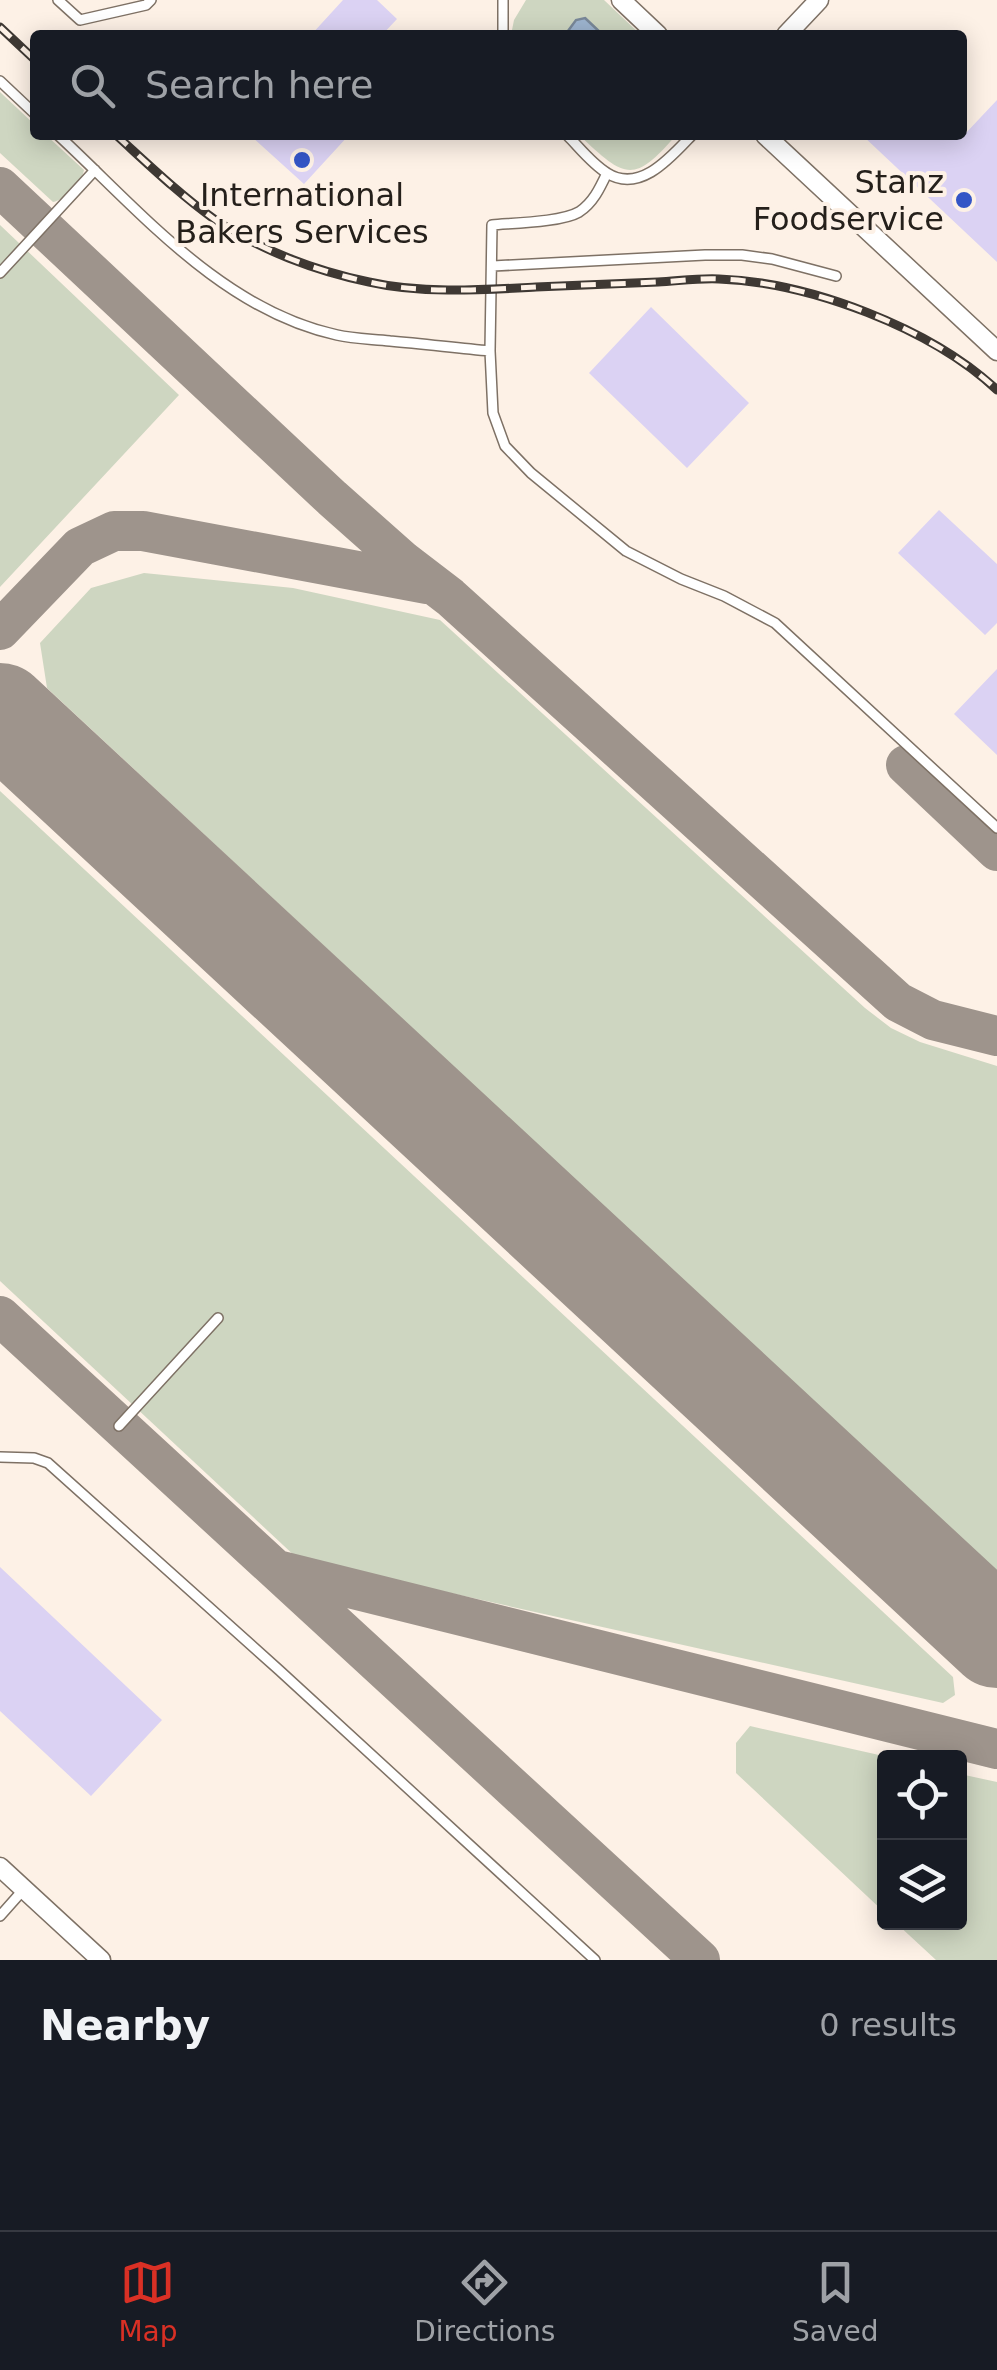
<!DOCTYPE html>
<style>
:root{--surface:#171b24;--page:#242831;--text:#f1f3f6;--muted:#9ea1a6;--line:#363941;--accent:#d93025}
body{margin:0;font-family:"DejaVu Sans",sans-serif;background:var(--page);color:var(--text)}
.controls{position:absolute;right:30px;bottom:30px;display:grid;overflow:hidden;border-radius:10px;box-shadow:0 5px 25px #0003}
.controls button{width:90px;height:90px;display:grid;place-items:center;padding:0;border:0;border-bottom:2px solid var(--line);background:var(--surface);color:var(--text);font:50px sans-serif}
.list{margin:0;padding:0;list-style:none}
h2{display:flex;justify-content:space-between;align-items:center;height:130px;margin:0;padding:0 40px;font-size:42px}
h2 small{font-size:32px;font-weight:400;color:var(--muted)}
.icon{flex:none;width:55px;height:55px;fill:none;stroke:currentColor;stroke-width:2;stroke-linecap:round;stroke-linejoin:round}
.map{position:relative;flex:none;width:997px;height:1960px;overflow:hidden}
.search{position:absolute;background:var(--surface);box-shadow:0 5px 25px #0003;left:30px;right:30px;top:30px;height:110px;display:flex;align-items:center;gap:25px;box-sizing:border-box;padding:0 35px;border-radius:10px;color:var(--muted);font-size:38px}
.sheet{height:270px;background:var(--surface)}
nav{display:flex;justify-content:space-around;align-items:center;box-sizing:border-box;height:140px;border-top:2px solid var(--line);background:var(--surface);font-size:28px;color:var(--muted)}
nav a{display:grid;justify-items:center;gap:5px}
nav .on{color:var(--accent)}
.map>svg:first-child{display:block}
</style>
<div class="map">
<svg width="997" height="1960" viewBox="0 0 997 1960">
<rect width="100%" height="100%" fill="#fdf1e6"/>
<!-- green -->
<path fill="#ced6c1" d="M 526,0 L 604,0 L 641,35 L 511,35 L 514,20 Z
M 0,92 L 35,125 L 35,135 L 46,135 L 84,170 C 82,182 65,200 53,202 L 0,153 Z
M 579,135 L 676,135 C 633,186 624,177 579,135 Z
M 0,225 L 179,395 L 0,587 Z
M 144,573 L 293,588 L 440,620 L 865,1008 L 891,1028 L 920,1042 L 997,1066 L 997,1573 L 47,688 L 40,643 L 91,588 Z
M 0,791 L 953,1677 L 955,1695 L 943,1703 L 298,1559 L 0,1281 Z
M 750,1726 L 888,1757 L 884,1758 L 884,1912 L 736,1773 L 736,1743 Z
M 960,1774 L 997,1782 L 997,1960 L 936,1960 L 896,1923 L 960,1922 Z"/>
<!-- water -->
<path fill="#9db4cf" stroke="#798899" stroke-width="2.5" d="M 585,18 L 603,35 L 565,35 L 576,20 Z"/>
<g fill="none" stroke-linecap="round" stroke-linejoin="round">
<!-- taxiway -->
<path stroke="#9e948c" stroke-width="40" d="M 0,187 L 332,498 L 403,561 L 450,597 L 898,1002 L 933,1020 L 997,1036
M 0,630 L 80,547 L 114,531 L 143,531 L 427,584
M 0,710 L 3,717
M 906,765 L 997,851
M 0,1316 L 700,1960
M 277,1570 L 997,1749"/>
<!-- runway -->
<path stroke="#9e948c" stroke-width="100" d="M 0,713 L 997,1638"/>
</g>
<!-- building -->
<path fill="#dbd2f3" d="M 343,0 L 377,0 L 397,19 L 382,35 L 311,35 Z
M 997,100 L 997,262 L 862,135 L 964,135 Z
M 250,135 L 349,135 L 304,184 Z
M 651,307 L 749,403 L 687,468 L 589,373 Z
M 939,510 L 997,564 L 997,623 L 985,635 L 898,553 Z
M 997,669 L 997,755 L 954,714 Z
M 0,1567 L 162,1720 L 91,1796 L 0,1711 Z"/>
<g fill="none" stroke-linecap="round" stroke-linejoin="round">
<!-- service casing -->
<g stroke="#7e7165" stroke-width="12">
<path id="service" d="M 58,0 L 80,20 L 146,5 L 151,0
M 503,35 L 503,0
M 0,81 L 35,114
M 58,135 C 140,211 222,310 337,335 C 354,339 373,339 390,341 C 424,344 457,348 490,351
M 567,135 C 579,147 592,164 607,173 C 640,194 671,157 692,135
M 607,173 C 600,188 593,203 579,212 C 562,222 514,223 492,225 L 490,351 L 493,413 L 505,446 L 531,473 L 626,551 L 681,579 L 724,596 L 775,623 L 997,828
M 493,266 L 705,255 L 742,255 L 772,259 L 836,276
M 0,273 L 95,170
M 119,1426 L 218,1318
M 0,1457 L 34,1458 L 48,1463 L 279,1670 L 595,1960
M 0,1916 L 24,1889"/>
</g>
<!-- minor casing -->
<g stroke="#7e7165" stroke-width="21">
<path id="minor" d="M 621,0 L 658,35
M 786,35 L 819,0
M 765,135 L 997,351
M 0,1867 L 101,1960"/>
</g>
<!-- service -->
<use href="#service" stroke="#fff" stroke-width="9"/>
<!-- minor -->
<use href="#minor" stroke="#fff" stroke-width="18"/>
<!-- rail casing -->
<g stroke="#3e3833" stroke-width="9">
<path id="rail" d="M 0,27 L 35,60
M 116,135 C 148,164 179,194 214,219 C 259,250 316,271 369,282 C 422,294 481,290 536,287 C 577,285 617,284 658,282 C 678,281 699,278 719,279 C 809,282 931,328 997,390"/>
</g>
<!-- rail -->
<use href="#rail" stroke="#fdf1e6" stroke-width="5" stroke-dasharray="15" stroke-linecap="butt"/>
</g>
<!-- markers -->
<g fill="#3455c6" stroke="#fdf1e6" stroke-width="4">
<circle cx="302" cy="160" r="10"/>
<circle cx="964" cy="200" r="10"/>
</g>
<g text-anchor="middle" stroke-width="8" stroke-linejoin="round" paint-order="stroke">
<!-- poi labels -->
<g font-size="32" fill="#25201b" stroke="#fdf1e6" text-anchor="end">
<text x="944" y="193">Stanz<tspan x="944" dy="37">Foodservice</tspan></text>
<text x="302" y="206" text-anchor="middle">International<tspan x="302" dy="37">Bakers Services</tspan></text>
</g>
</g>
</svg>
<div class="controls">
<button><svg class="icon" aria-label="locate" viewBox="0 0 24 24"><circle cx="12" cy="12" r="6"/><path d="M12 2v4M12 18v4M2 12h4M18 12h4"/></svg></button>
<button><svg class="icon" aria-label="layers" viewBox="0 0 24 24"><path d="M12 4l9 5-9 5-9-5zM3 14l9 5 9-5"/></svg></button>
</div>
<div class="search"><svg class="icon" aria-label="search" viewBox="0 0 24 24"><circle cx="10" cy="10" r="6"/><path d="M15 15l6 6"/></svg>Search here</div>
</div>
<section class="sheet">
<h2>Nearby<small>0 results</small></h2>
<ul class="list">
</ul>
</section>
<nav>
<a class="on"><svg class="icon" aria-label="map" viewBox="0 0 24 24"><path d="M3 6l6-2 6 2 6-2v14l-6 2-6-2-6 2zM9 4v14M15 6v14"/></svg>Map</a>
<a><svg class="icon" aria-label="directions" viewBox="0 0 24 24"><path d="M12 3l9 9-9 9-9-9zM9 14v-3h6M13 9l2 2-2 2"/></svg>Directions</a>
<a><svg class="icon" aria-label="saved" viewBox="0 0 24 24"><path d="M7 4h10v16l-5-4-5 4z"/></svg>Saved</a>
</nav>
